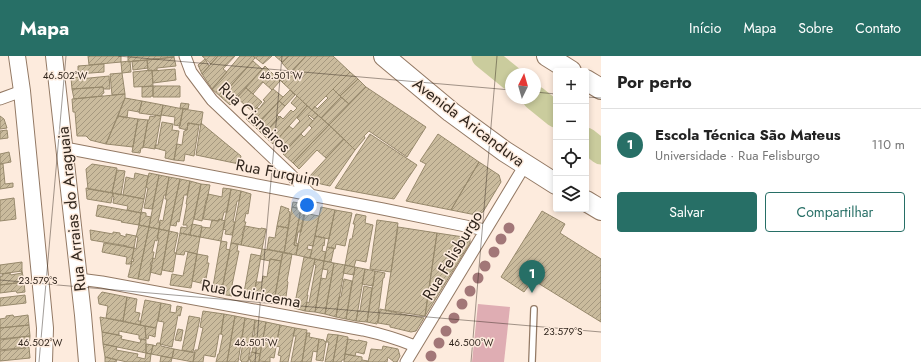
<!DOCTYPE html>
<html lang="pt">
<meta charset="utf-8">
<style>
:root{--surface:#fff;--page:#f2f2f2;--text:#222;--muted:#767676;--line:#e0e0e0;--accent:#276f66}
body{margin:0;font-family:Jost,sans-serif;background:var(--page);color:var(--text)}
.controls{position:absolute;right:12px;top:12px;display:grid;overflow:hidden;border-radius:4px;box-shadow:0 2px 6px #0003}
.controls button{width:36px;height:36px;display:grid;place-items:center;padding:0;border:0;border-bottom:1px solid var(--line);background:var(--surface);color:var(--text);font:20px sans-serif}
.compass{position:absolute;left:505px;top:12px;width:36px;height:36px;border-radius:50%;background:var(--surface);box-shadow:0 2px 6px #0003;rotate:5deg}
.you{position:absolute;left:307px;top:149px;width:14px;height:14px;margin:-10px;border:3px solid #fff;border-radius:50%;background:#1a73e8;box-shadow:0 0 0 6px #1a73e833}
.badge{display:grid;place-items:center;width:26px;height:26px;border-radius:50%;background:var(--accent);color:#fff;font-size:13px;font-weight:700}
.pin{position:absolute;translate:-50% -33px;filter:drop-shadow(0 1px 2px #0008)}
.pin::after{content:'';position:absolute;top:21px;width:14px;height:12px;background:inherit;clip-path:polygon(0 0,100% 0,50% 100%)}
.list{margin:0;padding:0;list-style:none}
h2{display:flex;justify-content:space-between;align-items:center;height:52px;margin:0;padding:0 16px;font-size:17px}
h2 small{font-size:13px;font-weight:400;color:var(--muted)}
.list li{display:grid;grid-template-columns:26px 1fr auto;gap:12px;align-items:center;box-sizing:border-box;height:72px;padding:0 16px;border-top:1px solid var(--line)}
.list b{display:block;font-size:15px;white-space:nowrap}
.list p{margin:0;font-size:13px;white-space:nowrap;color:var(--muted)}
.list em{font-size:13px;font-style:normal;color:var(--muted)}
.actions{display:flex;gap:8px;padding:12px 16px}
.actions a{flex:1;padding:9px 0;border:1px solid var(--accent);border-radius:4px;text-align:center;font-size:14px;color:var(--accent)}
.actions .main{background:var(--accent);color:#fff}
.icon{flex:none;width:22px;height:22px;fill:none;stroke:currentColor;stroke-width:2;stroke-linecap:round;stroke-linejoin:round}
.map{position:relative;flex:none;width:601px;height:306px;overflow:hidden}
header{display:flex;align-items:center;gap:24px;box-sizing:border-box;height:56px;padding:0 20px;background:var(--accent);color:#fff}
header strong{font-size:19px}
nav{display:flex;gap:22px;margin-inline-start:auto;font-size:14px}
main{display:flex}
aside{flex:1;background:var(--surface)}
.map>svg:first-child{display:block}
</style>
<header>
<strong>Mapa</strong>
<nav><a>Início</a><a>Mapa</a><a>Sobre</a><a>Contato</a></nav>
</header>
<main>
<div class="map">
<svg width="601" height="306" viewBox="0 0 601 306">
<defs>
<pattern id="building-hatch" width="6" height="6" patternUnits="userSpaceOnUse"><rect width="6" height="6" fill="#cabb9d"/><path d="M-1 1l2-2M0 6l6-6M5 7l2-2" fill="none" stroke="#a5987f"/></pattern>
</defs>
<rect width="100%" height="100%" fill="#fdebdd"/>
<!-- pitch -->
<path fill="#dfadb3" d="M 478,248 L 510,251 L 504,306 L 472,306 Z"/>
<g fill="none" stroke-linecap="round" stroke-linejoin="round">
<!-- river -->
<path stroke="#cacc9d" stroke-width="25" d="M 484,0 L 511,22
M 535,42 L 556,59
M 586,84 L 601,96"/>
</g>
<!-- building -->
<path fill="url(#building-hatch)" stroke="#97896c" d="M 88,0 L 121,0 L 121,6 L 89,9 Z
M 128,0 L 174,0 L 174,1 L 128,6 Z
M 202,0 L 218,0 L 211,8 Z
M 218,0 L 235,0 L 223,13 L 227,16 L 212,33 L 202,18 Z
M 240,0 L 253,0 L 255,2 L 221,41 L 212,33 Z
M 253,0 L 272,0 L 263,8 Z
M 275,0 L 289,0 L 282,6 Z
M 289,0 L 306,0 L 291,17 L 282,7 Z
M 306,0 L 333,0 L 350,16 L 312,54 L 282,26 Z
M 174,1 L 176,10 L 157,12 L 157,14 L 148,15 L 147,4 Z
M 205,3 L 209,10 L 202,18 L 198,9 Z
M 147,4 L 148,12 L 133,14 L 132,5 Z
M 130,5 L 131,16 L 122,17 L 121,6 Z
M 253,5 L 262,13 L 230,49 L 221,41 Z
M 104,8 L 104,16 L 78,18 L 78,10 Z
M 265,10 L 280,25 L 272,34 L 263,26 L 253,38 L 246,32 Z
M 175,13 L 176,24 L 153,27 L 152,15 Z
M 152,14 L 153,30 L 134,31 L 133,16 Z
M 350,16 L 358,23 L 340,40 L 333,33 Z
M 122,17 L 125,38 L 112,39 L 110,18 Z
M 284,17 L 288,20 L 282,26 L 278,22 Z
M 109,20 L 110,33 L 104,33 L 103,31 L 72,33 L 71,22 L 80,21 L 80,23 Z
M 358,23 L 366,31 L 349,48 L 340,40 Z
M 153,30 L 153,40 L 151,40 L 151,41 L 142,41 L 142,31 Z
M 153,30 L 180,30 L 180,41 L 153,41 Z
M 103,31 L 104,37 L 102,38 L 102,40 L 74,43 L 72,33 Z
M 366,31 L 426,71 L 407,101 L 369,75 L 364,80 L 365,82 L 355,94 L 329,69 Z
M 246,32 L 262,46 L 253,56 L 237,42 Z
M 273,33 L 283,41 L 255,71 L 246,63 L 257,51 L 259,53 L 265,45 L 263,44 Z
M 333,33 L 341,41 L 321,62 L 312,54 L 315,50 L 317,53 L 328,42 L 326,40 Z
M 290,34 L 295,39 L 285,50 L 279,45 Z
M 125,38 L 125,42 L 106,88 L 90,84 L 86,80 L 77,80 L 75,56 L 73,56 L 72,43 Z
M 297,40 L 307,50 L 273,88 L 263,79 L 280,60 L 283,63 L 291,54 L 293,56 L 297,52 L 291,47 Z
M 341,41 L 349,48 L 329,69 L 321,62 Z
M 125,42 L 142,45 L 139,56 L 128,54 L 127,62 L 118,60 Z
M 142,45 L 163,49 L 161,60 L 139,57 Z
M 279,45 L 285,50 L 277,59 L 279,61 L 263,79 L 255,71 Z
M 181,47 L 189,48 L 188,53 L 180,52 Z
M 163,49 L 183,53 L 180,70 L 174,69 L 175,61 L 161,59 Z
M 307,50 L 318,59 L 314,63 L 309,59 L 308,60 L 313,65 L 288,92 L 278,83 L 289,70 L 293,73 L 300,65 L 297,62 Z
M 183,53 L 203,56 L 201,69 L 188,67 L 187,74 L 179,72 Z
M 155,59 L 161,60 L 155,93 L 143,91 L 148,64 L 149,64 L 150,60 L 155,61 Z
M 318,59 L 329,69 L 293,107 L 283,98 L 301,78 L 304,81 L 312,72 L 309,69 Z
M 0,60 L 4,63 L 7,72 L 0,73 Z
M 118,60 L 138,63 L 133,91 L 106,88 Z
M 138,63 L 148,64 L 143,92 L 141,92 L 140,97 L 132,96 Z
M 162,66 L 173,68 L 172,74 L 179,75 L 174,104 L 165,102 L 166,95 L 155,92 L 155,89 L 158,89 Z
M 188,67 L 199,69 L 194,100 L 185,98 L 184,105 L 174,104 L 177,88 L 182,89 L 184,75 L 185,75 L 186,74 L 187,74 Z
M 201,67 L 241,100 L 239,108 L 196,99 Z
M 329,69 L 344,83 L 326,102 L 317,94 L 299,113 L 293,107 Z
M 7,74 L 8,82 L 0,83 L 0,75 Z
M 370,78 L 417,109 L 394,143 L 335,132 Z
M 438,78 L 479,106 L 451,154 L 406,145 L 426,108 L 420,105 Z
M 344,83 L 355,94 L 330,130 L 321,128 L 312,124 L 309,121 Z
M 9,96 L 11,106 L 0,108 L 0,98 Z
M 479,106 L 499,119 L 501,126 L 483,156 L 476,159 L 451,154 Z
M 0,108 L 3,108 L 5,128 L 13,127 L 13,131 L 0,133 Z
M 92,108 L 117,112 L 112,137 L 88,133 L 86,113 Z
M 117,114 L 125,115 L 121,139 L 112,137 Z
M 135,117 L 148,120 L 144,143 L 123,139 L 126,121 L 134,123 Z
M 149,117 L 159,119 L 152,153 L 144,152 L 148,132 L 146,131 Z
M 159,119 L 169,121 L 166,139 L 164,139 L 158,166 L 160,166 L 159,173 L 149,171 Z
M 169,121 L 180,123 L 169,175 L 159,173 L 160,164 L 163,165 L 167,143 L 165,143 Z
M 180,123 L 190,125 L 187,139 L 184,139 L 179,166 L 177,165 L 176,170 L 170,169 Z
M 190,125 L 201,128 L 190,179 L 180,177 L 181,171 L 187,172 L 187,169 L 183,169 L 187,148 L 186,148 Z
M 201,128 L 210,129 L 207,144 L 206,144 L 202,165 L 194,163 Z
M 86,132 L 113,137 L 111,147 L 87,143 Z
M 223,132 L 231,133 L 227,156 L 224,156 L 222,164 L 219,163 L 218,165 L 203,163 L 208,138 L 222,141 Z
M 231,133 L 241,135 L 239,145 L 237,145 L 233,166 L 235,166 L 232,179 L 225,178 L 226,174 L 223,173 Z
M 241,135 L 251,138 L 248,158 L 246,157 L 244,166 L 246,166 L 242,178 L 243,179 L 241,189 L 231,187 Z
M 113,137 L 144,143 L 141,157 L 127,154 L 128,150 L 113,147 L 114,141 L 113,140 Z
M 14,142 L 16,163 L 0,165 L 0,144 Z
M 293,146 L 307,148 L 301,176 L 298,176 L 296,187 L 298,188 L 298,190 L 294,189 L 301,153 L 292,151 Z
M 98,149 L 141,157 L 139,169 L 121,166 L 122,165 L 96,160 Z
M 281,150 L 289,153 L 288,155 L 290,156 L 288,172 L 277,170 Z
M 292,151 L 301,153 L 294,189 L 298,190 L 296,199 L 284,197 Z
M 321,151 L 335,154 L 329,183 L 315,180 Z
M 335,154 L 352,157 L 345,190 L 336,188 L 335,193 L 327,191 Z
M 542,155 L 565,168 L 560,177 L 601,203 L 601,266 L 533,224 L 524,236 L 501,221 Z
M 141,156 L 146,157 L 146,160 L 151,161 L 149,171 L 139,169 Z
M 304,157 L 319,160 L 313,190 L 308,189 L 307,193 L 312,194 L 310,202 L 296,199 Z
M 356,158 L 366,160 L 365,167 L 373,169 L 366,206 L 356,204 L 354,211 L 345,209 L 350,183 L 352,183 L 355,168 L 353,168 Z
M 219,163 L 225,165 L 221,185 L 200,181 L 202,171 L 210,172 L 212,164 L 218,165 Z
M 377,164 L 398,167 L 391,216 L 370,213 Z
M 192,168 L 202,170 L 200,181 L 190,179 Z
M 139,169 L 149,171 L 138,223 L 128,221 L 132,205 L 133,206 L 134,203 L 132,203 L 134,192 L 136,193 L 138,181 L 136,181 Z
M 245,170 L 261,173 L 261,172 L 266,173 L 262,193 L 241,189 Z
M 277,170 L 288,172 L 284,197 L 267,193 L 269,181 L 275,182 Z
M 149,171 L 159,173 L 157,185 L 155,184 L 152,196 L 154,196 L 152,206 L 151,206 L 150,209 L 152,209 L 149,225 L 138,223 Z
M 398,171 L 437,177 L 425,260 L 385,254 Z
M 159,173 L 169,175 L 161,219 L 150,216 L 153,202 L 155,203 L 159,182 L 157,182 Z
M 90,174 L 113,178 L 113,176 L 120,177 L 120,179 L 126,181 L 126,178 L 136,180 L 134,192 L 127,191 L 127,190 L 91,184 Z
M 169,175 L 178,177 L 174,196 L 176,197 L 173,216 L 162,214 Z
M 180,177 L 200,181 L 197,198 L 185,195 L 184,199 L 176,198 Z
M 437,177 L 470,182 L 470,187 L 425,260 Z
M 315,180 L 325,182 L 324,190 L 323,189 L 322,195 L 326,196 L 324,205 L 310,202 Z
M 221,185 L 227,186 L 226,193 L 230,194 L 221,238 L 212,236 Z
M 104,187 L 134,192 L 131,208 L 126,208 L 127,201 L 102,196 Z
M 231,187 L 238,188 L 237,195 L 239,195 L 232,229 L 233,229 L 232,240 L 221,238 Z
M 327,191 L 334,192 L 331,206 L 324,205 Z
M 262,193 L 283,196 L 281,205 L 270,203 L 270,205 L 260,203 Z
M 188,196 L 197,198 L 191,232 L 170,229 L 172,218 L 183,220 Z
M 283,196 L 292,198 L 287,225 L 288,226 L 286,241 L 275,239 Z
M 197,198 L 208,200 L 207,207 L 209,207 L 205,228 L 192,225 Z
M 251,198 L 261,200 L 253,244 L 243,242 Z
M 304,201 L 315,203 L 307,239 L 308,239 L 305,255 L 294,252 Z
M 270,203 L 281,205 L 275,241 L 254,237 L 256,226 L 262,226 L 263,220 L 267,221 Z
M 315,203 L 324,205 L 315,256 L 305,255 L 307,246 L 309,247 L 316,209 L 314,208 Z
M 324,205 L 334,207 L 325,258 L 315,256 L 321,222 L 326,223 L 328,214 L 323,213 Z
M 22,206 L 22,215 L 0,218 L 0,209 Z
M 334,207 L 345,209 L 336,261 L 325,258 Z
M 345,209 L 355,211 L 354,219 L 343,217 Z
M 355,211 L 365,213 L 356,265 L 346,263 Z
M 365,213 L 375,215 L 373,230 L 362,228 Z
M 21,215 L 22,215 L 24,226 L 0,229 L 0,220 L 3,220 L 2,218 L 10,217 L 11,219 L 22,217 Z
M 375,215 L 385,217 L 384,222 L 383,222 L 378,259 L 379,259 L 377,268 L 367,266 Z
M 344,223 L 352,225 L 346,263 L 336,261 L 339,241 L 341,241 Z
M 24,226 L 25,236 L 17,237 L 16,235 L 0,237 L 0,229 Z
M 364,230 L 372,232 L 367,266 L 356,265 L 358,255 L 360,255 Z
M 102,236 L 127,241 L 123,265 L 106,262 L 108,250 L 99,248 L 98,241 Z
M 25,239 L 26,247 L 0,250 L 0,242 Z
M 127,241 L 137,243 L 135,256 L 140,257 L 138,265 L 141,265 L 140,269 L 123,265 Z
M 145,244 L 161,247 L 156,272 L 140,269 Z
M 161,247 L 171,249 L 170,256 L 176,257 L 177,250 L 182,251 L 180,260 L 178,259 L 172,291 L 160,288 L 164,266 L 158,265 Z
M 380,253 L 407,259 L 424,262 L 416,275 L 411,276 L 390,271 L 390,269 L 378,267 Z
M 203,255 L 224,258 L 221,278 L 219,278 L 215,301 L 204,299 L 203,306 L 193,306 L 195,294 L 198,294 L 203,272 L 200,271 Z
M 224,258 L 235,260 L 227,306 L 216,306 L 218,298 L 219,298 L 223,279 L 221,278 Z
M 13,259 L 14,261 L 28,259 L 29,269 L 0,272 L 0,263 L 6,262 L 6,260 Z
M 189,260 L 200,262 L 193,296 L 182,294 Z
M 235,260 L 245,262 L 238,306 L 227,306 Z
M 100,261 L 145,270 L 146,284 L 139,283 L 139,279 L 119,275 L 119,279 L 102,276 Z
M 245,262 L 255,264 L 248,306 L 241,306 L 242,305 L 240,304 L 244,281 L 242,281 Z
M 255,264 L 266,266 L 260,298 L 252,296 L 253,289 L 251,289 L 253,280 L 254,280 Z
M 266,266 L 280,269 L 274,302 L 270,301 L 270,306 L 259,305 Z
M 29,269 L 30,280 L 0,283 L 0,272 Z
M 280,269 L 295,272 L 288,306 L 280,306 L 281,300 L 278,299 L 280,291 L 276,290 Z
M 145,270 L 156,272 L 155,281 L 149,279 L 148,283 L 146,282 Z
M 295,272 L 307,274 L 302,306 L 291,306 L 296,280 L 293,280 Z
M 178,273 L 183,274 L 181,285 L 175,284 Z
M 102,276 L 122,280 L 121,283 L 140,287 L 141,283 L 146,284 L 146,297 L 103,288 Z
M 307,277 L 310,277 L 309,281 L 319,283 L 317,296 L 313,295 L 311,306 L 302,306 Z
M 328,278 L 338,279 L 333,306 L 325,306 L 329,286 L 326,286 Z
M 338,279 L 348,281 L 344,304 L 342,304 L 341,306 L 333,306 Z
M 30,280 L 29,291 L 0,294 L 0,284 Z
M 319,283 L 324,284 L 324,285 L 326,286 L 323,305 L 316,304 Z
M 348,283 L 358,285 L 358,284 L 367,286 L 364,298 L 356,296 L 355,300 L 345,298 Z
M 157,287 L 160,287 L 161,290 L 174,293 L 172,302 L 151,298 L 153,289 L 156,290 Z
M 103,288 L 117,291 L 116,294 L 138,298 L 137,301 L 145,303 L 146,297 L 151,298 L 150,306 L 127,306 L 105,301 Z
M 146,288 L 153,289 L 151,298 L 146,297 Z
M 383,290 L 398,293 L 400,300 L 397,306 L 394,306 L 388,301 L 387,306 L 368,306 L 371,293 L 382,294 Z
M 26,291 L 29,291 L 30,302 L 0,305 L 0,295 L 26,292 Z
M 174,293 L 195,297 L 193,306 L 172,302 Z
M 251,296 L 260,298 L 259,306 L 250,306 L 251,304 L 249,304 L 250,300 L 251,300 Z
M 345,298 L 362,301 L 362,304 L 368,305 L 368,306 L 344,306 Z
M 161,300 L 172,302 L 171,306 L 160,306 Z
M 105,301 L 117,304 L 116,306 L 105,306 Z"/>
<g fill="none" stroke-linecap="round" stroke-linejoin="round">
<!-- lane casing -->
<g stroke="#937964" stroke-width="8">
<path id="lane" d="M 532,306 L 534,253"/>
</g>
<!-- street casing -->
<g stroke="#937964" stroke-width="13">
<path id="street" d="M 185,0 L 191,16 L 212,44 L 291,119 L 311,139
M 0,43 L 22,35
M 65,92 L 383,153 L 485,174
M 79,223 L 102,226 L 363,274 C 381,278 398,283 415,290
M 406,306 L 525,109"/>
</g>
<!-- secondary casing -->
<g stroke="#937964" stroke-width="18">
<path id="secondary" d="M 17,0 L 22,35 L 45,272 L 44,306
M 54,0 L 83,259 L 87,306"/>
</g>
<!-- highway casing -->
<g stroke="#937964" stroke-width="22">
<path id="highway" d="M 384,0 L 451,56 L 504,95 L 556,128
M 547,0 L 571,15
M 586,24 L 601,33
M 586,145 L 601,154"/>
</g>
<!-- lane -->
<use href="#lane" stroke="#fff" stroke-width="5.5"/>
<!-- street -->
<use href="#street" stroke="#fff" stroke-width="11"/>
<!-- secondary -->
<use href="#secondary" stroke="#fff" stroke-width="16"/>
<!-- highway -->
<use href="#highway" stroke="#fff" stroke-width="20"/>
</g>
<!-- trees -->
<g fill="#a27778">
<circle cx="509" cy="172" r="5.5"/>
<circle cx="501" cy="183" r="5.5"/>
<circle cx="494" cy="196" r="5.5"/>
<circle cx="485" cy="210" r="5.5"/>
<circle cx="478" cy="222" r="5.5"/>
<circle cx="470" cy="235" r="5.5"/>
<circle cx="462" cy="248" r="5.5"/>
<circle cx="454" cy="262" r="5.5"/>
<circle cx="446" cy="275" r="5.5"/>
<circle cx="439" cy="287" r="5.5"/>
<circle cx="431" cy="300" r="5.5"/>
</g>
<!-- ticks -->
<path fill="none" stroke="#31261d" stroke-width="1" stroke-opacity="0.45" d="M 118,0 L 511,34M 535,36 L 556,38M 586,41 L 601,42M 0,224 L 601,276M 39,306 L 66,0M 255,306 L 282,0M 471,306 L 497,0"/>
<g text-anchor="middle" stroke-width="3" stroke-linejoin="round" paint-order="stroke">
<!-- street labels -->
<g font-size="16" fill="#31261d" stroke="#fdebdd">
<text transform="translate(255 61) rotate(44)" y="6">Rua Cisneiros</text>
<text transform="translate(469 66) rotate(37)" y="6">Avenida Aricanduva</text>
<text transform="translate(278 116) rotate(11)" y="6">Rua Furquim</text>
<text transform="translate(71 153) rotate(-96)" y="6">Rua Arraias do Araguaia</text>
<text transform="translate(452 199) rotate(-59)" y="6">Rua Felisburgo</text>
<text transform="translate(251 237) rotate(10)" y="6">Rua Guiricema</text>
</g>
</g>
<g font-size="10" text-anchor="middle" fill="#31261d" stroke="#fdebdd" stroke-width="3" stroke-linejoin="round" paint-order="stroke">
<text x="65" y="23">46.502°W</text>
<text x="281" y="23">46.501°W</text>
<text x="38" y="228">23.579°S</text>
<text x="563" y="279">23.579°S</text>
<text x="40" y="290">46.502°W</text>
<text x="256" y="290">46.501°W</text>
<text x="471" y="290">46.500°W</text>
</g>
</svg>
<div class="controls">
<button>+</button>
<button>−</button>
<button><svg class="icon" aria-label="locate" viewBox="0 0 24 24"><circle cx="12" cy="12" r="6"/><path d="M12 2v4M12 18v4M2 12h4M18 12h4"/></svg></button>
<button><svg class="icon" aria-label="layers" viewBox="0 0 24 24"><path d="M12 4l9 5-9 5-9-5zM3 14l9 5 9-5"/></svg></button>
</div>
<svg class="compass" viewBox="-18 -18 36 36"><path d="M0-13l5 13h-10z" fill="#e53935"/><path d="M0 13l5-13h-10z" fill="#767676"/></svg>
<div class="you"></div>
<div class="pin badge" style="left:532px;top:237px">1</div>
</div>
<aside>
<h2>Por perto<small></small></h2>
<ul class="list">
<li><span class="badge">1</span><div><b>Escola Técnica São Mateus</b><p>Universidade · Rua Felisburgo</p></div><em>110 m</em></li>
</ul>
<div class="actions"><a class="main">Salvar</a><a>Compartilhar</a></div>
</aside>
</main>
